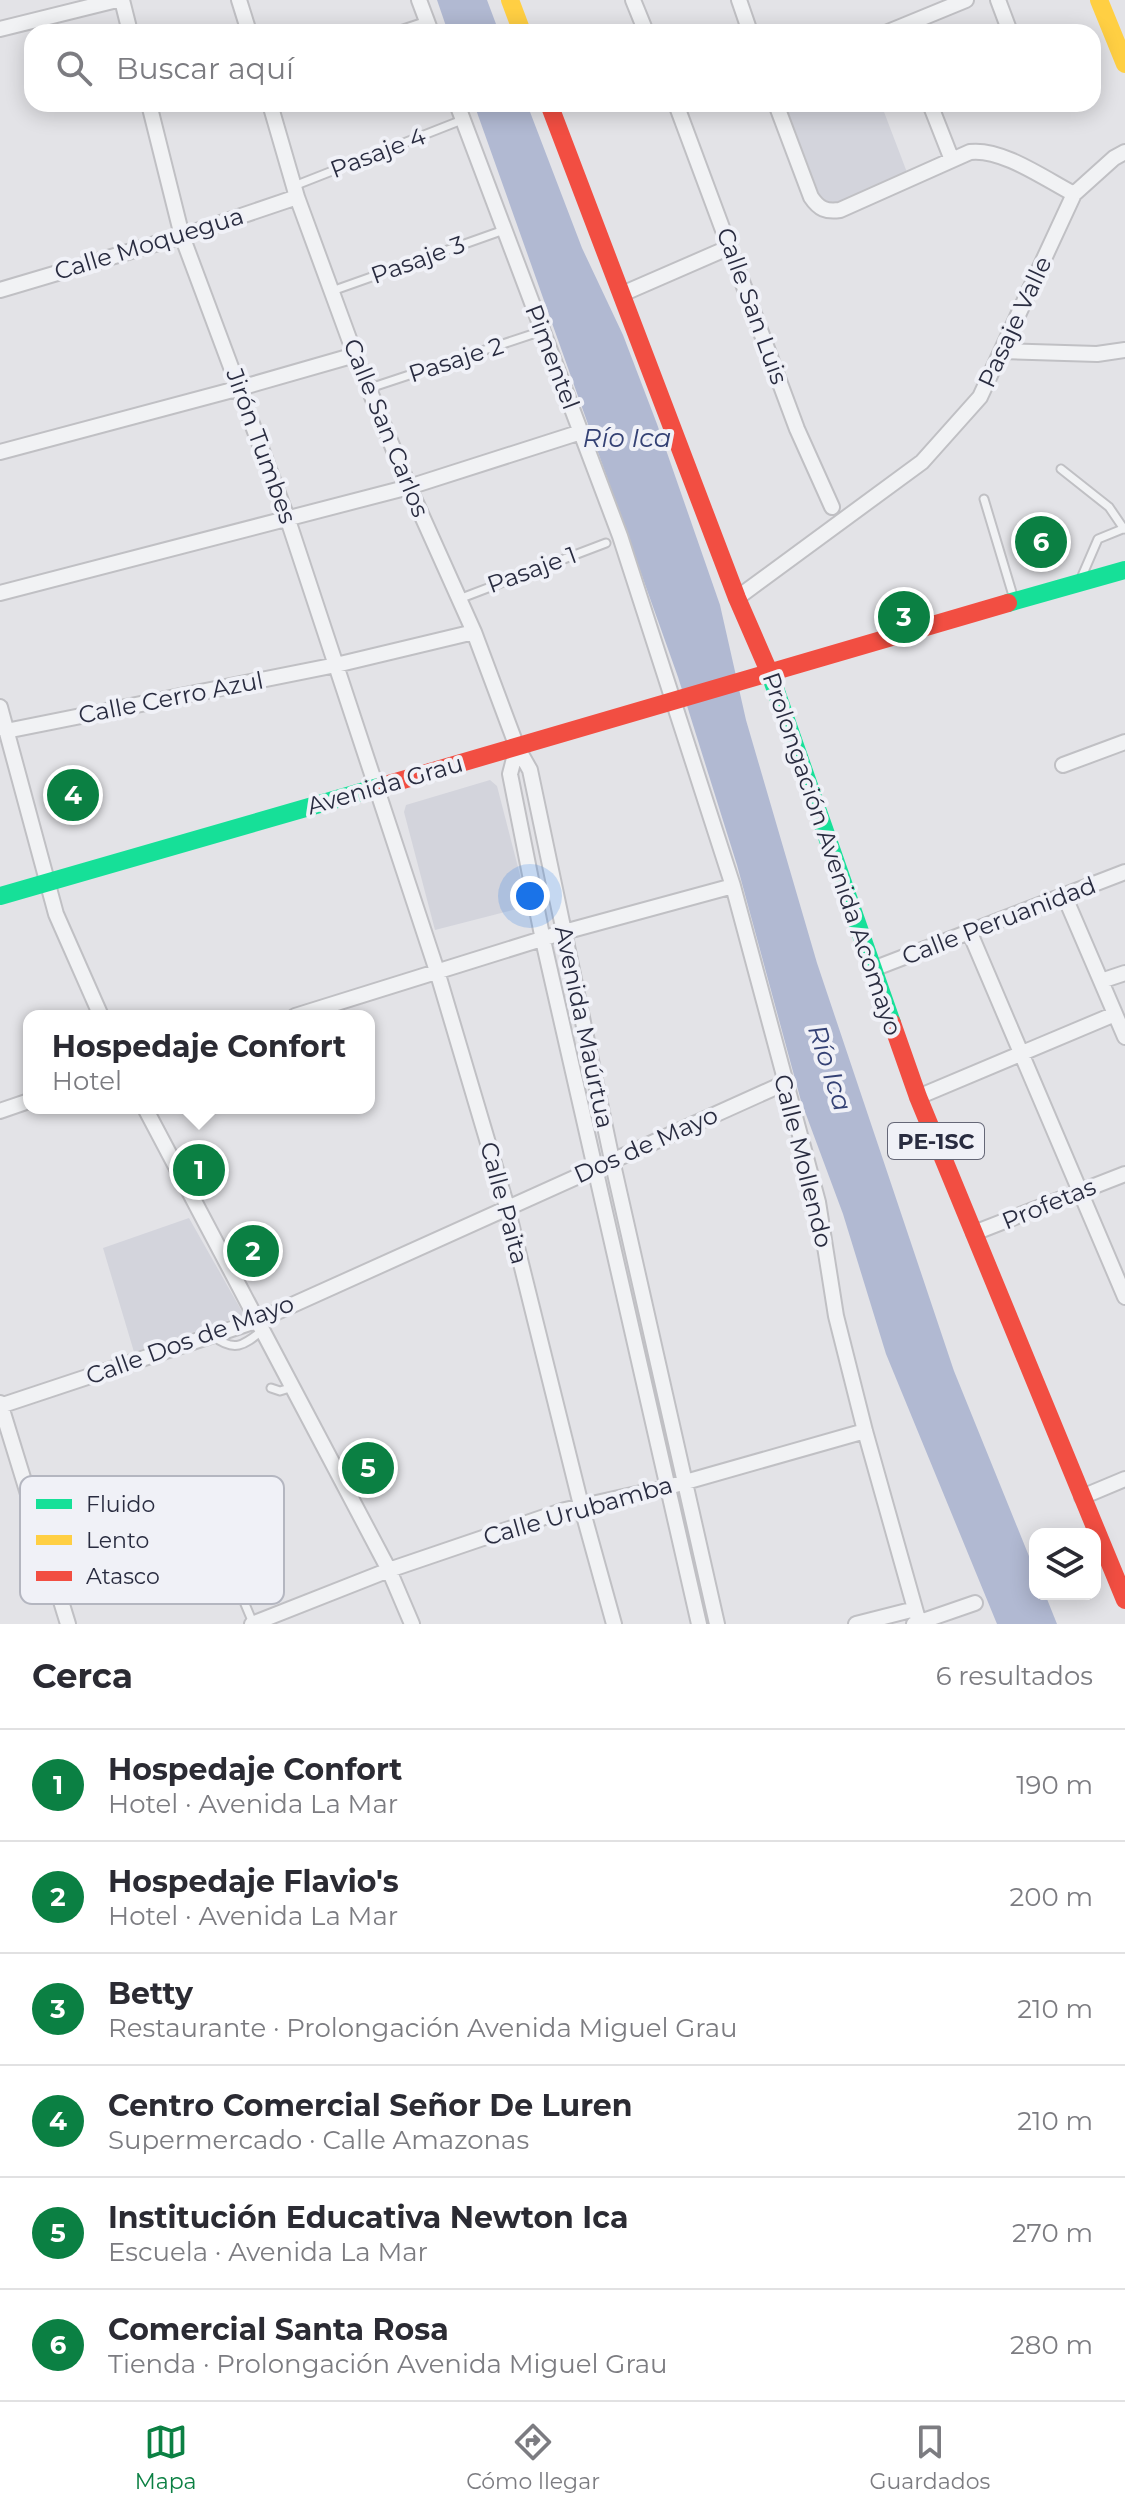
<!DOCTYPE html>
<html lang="es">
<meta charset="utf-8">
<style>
:root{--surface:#fff;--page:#f7f7f7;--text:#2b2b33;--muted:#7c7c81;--line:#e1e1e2;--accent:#0b8043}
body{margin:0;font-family:Montserrat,sans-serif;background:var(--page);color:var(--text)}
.controls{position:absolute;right:24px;bottom:24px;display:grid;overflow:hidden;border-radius:16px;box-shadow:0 4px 20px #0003}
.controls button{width:72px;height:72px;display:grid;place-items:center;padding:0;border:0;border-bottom:2px solid var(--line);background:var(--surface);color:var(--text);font:40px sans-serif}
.you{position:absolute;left:530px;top:896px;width:28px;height:28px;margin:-20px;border:6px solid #fff;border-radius:50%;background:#1a73e8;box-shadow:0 0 0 12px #1a73e833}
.badge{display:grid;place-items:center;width:52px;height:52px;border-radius:50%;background:var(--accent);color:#fff;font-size:26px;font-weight:700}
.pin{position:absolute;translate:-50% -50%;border:4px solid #fff;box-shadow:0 2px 8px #0006}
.popup{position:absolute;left:23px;top:1010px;width:352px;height:104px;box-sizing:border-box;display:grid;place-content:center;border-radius:16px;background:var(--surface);filter:drop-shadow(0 2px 6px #0005);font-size:26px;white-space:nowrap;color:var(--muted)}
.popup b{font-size:30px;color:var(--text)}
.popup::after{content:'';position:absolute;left:50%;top:100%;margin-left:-16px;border:16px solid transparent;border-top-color:var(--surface)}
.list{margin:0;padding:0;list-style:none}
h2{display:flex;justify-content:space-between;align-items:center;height:104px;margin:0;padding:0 32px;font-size:34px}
h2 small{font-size:26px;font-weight:400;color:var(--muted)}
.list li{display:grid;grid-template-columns:52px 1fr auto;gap:24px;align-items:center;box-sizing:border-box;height:112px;padding:0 32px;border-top:2px solid var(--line)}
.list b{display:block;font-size:30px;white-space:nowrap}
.list p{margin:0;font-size:26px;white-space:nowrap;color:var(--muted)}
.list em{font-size:26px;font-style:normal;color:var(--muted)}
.icon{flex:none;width:44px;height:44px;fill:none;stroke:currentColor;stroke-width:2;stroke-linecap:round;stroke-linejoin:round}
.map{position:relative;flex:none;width:1125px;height:1624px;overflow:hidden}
.search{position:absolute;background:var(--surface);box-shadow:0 4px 20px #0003;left:24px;right:24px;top:24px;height:88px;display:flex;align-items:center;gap:20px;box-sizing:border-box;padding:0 28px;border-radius:24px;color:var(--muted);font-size:30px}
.sheet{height:776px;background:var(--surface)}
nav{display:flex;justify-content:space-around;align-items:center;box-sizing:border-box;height:112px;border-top:2px solid var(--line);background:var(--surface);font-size:22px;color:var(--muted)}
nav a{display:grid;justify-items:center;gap:4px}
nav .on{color:var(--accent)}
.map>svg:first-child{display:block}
</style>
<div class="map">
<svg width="1125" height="1624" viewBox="0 0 1125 1624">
<rect width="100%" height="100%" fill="#e3e3e7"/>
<!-- built -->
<path fill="#d3d4dc" d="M 785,104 L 881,104 L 908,175 L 824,207 Z
M 490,780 L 497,786 L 528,906 L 435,930 L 404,812 L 406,805 Z
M 189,1218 L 244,1315 L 134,1352 L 103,1248 Z"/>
<!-- water -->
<path fill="#b1b9d2" d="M 437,0 L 487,0 L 499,32 L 448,32 Z
M 474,104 L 527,104 L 582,248 L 623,335 L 657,424 L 720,605 L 746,720 L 817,963 L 954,1371 L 1035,1571 L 1035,1594 L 1045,1594 L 1057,1624 L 997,1624 L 886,1354 L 843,1214 L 801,1101 L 737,865 L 678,677 Z"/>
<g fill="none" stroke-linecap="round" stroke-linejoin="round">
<!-- lane casing -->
<g stroke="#c0c0c4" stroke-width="11">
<path id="lane" d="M 394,32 L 427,21
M 294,186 L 462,120
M 332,291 L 504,230
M 370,388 L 542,331
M 1061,469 L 1109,507 L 1124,529
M 984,499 L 1014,599
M 1082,576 L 1098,539 L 1125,528
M 459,599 L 606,543
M 213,1336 C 235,1353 244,1345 263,1330
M 271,1388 L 280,1391 L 293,1387
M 210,1521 L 253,1623"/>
</g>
<!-- street casing -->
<g stroke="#c0c0c4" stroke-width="18">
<path id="street" d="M 122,0 L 130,32
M 239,0 L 249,32
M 419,0 L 431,32
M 633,0 L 646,32
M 739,0 L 750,32
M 998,0 L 1010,32
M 0,29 L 117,0
M 888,32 L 966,0
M 149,104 L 182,236 L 288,520 L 437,971 L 507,1207 L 581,1505 L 614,1624
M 270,104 L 297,197 L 355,355 L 409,487 L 474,632 L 517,747 L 530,770 L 612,1160 L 717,1624
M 457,104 L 620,536 L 733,886 L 818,1202 L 836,1316 L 865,1431 L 919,1623
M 676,104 L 797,429 L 832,507
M 776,104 L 811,197 C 819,209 826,212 840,210 L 970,152 C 1002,148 1045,179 1074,194
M 930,104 L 952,160
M 0,290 L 182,236 L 297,197
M 622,294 L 730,247
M 1001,351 L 1097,354 L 1125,350
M 0,452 L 240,388 L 355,355
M 0,593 L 409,487 L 581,432
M 737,598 L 922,462 L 980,397 L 1074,194 L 1114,158 L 1125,152
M 0,707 L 56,914 L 101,1016
M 6,731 L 336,665 L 474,632
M 517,747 L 510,774 L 543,940 L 699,1624
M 1063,765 L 1125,742
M 1064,895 L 1125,1037
M 970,933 L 1125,1297
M 873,969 L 1125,872
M 1101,981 L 1125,973
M 295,1016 L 564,932 L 733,886
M 918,1097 L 1115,1014
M 145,1108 L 389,1570 L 412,1624
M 0,1111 L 29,1101
M 974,1233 L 1125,1174
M 0,1403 L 68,1624
M 0,1406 L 259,1320 L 785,1083
M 1082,1497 L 1125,1479
M 252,1624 L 389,1570 L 565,1510 L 668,1487 L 865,1431
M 856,1624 L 915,1609
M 914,1624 L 975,1603"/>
</g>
<!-- lane -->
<use href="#lane" stroke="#f1f2f4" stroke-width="7"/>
<!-- street -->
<use href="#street" stroke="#f1f2f4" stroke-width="14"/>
<!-- fast -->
<path stroke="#16e098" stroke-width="18" d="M 1008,603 L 1125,570
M 770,674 L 892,1023
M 0,896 L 382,786"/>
<!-- slow -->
<path stroke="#ffcf43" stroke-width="18" d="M 510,0 L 522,32
M 1099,0 L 1125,64"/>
<!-- jam -->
<path stroke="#f24e42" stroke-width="18" d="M 549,104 L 737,598 L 770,674
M 382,786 L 1008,603
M 892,1023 L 918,1097 L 1125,1600"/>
</g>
<g text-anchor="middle" stroke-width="8" stroke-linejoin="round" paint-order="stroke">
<!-- shield labels -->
<rect fill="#f0f1f7" stroke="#656777" stroke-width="2" x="888" y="1123" width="96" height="36" rx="6"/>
<g font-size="22" font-weight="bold" fill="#292c40">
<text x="936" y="1149">PE-1SC</text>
</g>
<!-- street labels -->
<g font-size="24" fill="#292c40" stroke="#f0f1f7">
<text transform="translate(378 153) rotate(-21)" y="8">Pasaje 4</text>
<text transform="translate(149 244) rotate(-17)" y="8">Calle Moquegua</text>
<text transform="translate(418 260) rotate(-20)" y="8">Pasaje 3</text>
<text transform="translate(752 306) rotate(70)" y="8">Calle San Luis</text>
<text transform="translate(1015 322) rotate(-65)" y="8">Pasaje Valle</text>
<text transform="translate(552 357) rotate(69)" y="8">Pimentel</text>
<text transform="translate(456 360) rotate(-18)" y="8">Pasaje 2</text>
<text transform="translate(386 428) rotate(68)" y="8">Calle San Carlos</text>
<text transform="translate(261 446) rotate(70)" y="8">Jirón Tumbes</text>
<text transform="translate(532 570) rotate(-20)" y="8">Pasaje 1</text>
<text transform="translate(171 698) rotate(-11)" y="8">Calle Cerro Azul</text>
<text transform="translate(385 785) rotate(-16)" y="8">Avenida Grau</text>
<text transform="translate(832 854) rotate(71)" y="8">Prolongación Avenida Acomayo</text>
<text transform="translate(999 921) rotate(-21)" y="8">Calle Peruanidad</text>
<text transform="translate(584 1027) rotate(78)" y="8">Avenida Maúrtua</text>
<text transform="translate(646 1145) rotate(-24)" y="8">Dos de Mayo</text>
<text transform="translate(803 1161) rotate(76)" y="8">Calle Mollendo</text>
<text transform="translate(504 1203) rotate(75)" y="8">Calle Paita</text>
<text transform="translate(1049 1204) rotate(-22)" y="8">Profetas</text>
<text transform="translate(190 1340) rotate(-20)" y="8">Calle Dos de Mayo</text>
<text transform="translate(578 1511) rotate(-16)" y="8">Calle Urubamba</text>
</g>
<!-- water labels -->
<g font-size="26" font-style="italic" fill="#344174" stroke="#f0f1f7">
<text x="627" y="447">Río Ica</text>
<text transform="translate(830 1068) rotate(72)" y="9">Río Ica</text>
</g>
</g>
<!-- legend -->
<rect x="20" y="1476" width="264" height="128" rx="12" fill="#f0f1f7" stroke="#b4b6c0" stroke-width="2"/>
<rect x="36" y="1499" width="36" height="10" fill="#16e098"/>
<rect x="36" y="1535" width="36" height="10" fill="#ffcf43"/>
<rect x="36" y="1571" width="36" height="10" fill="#f24e42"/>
<g font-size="22" fill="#292c40">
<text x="86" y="1512">Fluido</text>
<text x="86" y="1548">Lento</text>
<text x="86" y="1584">Atasco</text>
</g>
</svg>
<div class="controls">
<button><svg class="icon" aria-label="layers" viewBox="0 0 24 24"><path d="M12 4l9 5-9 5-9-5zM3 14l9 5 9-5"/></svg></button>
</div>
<div class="you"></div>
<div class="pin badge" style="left:199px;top:1170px">1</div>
<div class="popup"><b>Hospedaje Confort</b>Hotel</div>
<div class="pin badge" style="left:253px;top:1251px">2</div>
<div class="pin badge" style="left:904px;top:617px">3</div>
<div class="pin badge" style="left:73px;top:795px">4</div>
<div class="pin badge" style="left:368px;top:1468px">5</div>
<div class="pin badge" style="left:1041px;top:542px">6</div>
<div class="search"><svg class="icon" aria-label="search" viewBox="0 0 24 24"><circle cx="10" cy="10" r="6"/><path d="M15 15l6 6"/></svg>Buscar aquí</div>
</div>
<section class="sheet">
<h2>Cerca<small>6 resultados</small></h2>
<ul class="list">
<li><span class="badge">1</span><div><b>Hospedaje Confort</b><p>Hotel · Avenida La Mar</p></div><em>190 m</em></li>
<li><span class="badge">2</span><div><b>Hospedaje Flavio's</b><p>Hotel · Avenida La Mar</p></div><em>200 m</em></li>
<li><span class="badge">3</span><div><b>Betty</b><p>Restaurante · Prolongación Avenida Miguel Grau</p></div><em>210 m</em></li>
<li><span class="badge">4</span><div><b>Centro Comercial Señor De Luren</b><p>Supermercado · Calle Amazonas</p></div><em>210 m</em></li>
<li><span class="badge">5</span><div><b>Institución Educativa Newton Ica</b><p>Escuela · Avenida La Mar</p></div><em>270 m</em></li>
<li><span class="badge">6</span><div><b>Comercial Santa Rosa</b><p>Tienda · Prolongación Avenida Miguel Grau</p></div><em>280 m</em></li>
</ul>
</section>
<nav>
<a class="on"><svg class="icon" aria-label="map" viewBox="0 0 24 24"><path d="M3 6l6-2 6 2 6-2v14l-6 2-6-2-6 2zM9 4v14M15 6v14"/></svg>Mapa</a>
<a><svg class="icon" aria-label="directions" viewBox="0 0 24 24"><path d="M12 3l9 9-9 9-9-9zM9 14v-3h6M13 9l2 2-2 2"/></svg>Cómo llegar</a>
<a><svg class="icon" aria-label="saved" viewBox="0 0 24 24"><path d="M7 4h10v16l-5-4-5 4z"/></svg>Guardados</a>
</nav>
